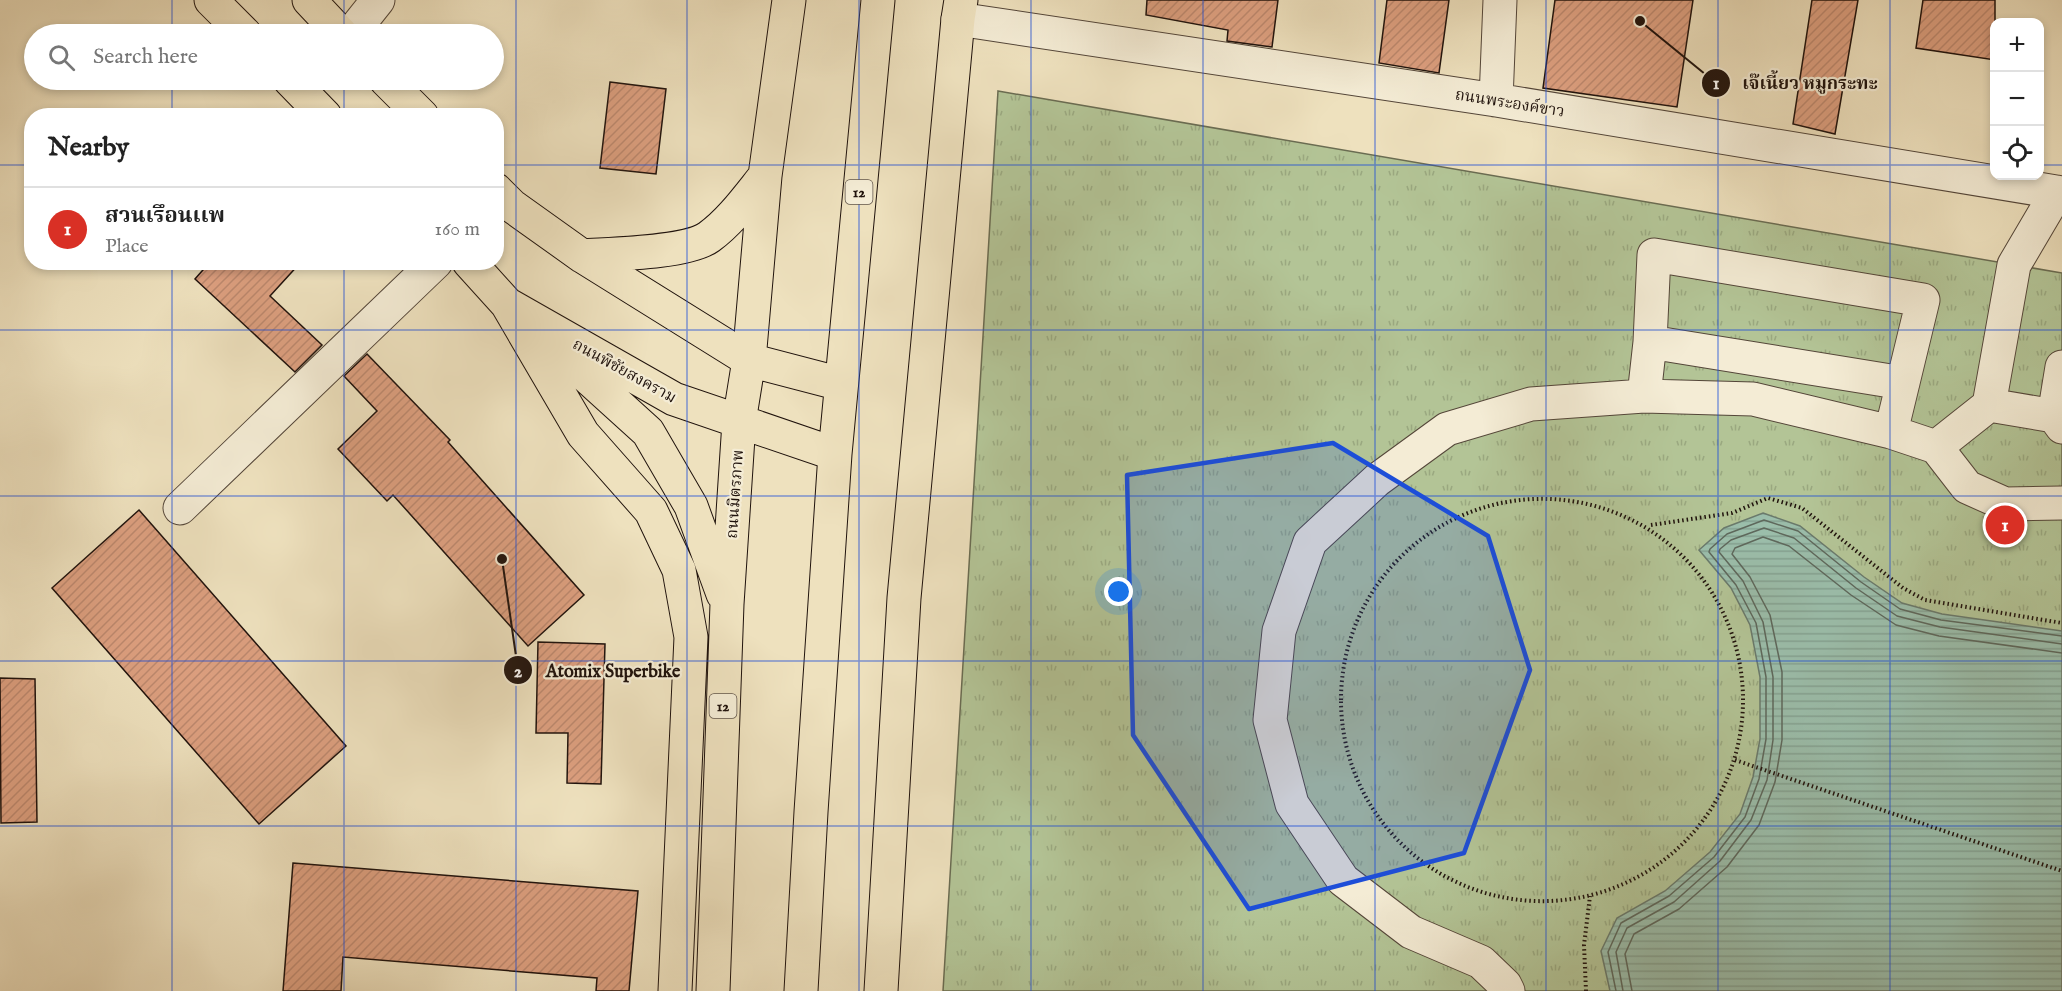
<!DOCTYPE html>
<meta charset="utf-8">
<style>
:root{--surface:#fff;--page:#f2f2f2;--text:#222;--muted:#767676;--line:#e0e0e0;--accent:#d93025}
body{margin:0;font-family:"IM FELL English","Noto Serif Thai",serif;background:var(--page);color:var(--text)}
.controls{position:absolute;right:18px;top:18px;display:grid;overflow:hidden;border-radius:12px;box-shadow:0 3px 9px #0003}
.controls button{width:54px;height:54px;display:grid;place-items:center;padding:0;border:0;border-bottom:2px solid var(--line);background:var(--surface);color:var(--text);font:30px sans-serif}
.you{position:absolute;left:1119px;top:592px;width:21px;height:21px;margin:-15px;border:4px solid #fff;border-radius:50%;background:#1a73e8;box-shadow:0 0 0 9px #1a73e833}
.badge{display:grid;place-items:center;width:39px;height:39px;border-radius:50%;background:var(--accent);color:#fff;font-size:20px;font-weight:700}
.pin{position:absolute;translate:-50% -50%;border:3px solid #fff;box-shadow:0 2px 6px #0006}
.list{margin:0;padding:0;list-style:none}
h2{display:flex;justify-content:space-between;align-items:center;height:78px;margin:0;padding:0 24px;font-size:26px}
h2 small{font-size:20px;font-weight:400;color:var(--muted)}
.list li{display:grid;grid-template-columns:39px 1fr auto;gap:18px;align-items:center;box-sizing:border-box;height:84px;padding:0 24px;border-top:2px solid var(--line)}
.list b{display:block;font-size:22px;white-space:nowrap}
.list p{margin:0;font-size:20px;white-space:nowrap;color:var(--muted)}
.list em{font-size:20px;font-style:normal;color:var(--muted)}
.icon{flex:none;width:33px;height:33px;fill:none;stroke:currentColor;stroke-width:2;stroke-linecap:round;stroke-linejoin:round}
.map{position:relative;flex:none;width:2062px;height:991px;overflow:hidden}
.search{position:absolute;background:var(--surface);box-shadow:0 3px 9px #0003;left:24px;top:24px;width:480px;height:66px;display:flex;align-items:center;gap:15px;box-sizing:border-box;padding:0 21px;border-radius:33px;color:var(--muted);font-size:22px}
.panel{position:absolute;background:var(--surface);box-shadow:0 3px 9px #0003;left:24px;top:108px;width:480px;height:162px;border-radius:24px}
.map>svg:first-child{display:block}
</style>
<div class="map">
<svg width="2062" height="991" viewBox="0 0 2062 991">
<defs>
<pattern id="park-tufts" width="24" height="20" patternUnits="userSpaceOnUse" patternTransform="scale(1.5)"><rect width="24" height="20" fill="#b3c496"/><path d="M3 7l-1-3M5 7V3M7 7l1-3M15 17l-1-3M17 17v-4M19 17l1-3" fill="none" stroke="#9aa880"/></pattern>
<pattern id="water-rules" width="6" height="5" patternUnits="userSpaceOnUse" patternTransform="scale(1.5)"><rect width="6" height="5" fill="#9bbeab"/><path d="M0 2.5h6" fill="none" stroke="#85a292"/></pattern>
<pattern id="building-hatch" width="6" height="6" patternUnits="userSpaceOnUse" patternTransform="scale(1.5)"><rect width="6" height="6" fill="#dc9f7f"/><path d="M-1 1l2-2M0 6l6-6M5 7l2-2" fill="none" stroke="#bc886d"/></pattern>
</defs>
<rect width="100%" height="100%" fill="#eee1be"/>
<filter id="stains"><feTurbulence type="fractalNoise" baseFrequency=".00333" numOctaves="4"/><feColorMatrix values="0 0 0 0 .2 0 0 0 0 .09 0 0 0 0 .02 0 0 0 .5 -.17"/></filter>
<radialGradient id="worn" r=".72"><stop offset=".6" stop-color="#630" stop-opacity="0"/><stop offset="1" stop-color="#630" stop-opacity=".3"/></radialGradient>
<!-- park -->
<path fill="url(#park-tufts)" stroke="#6a6c52" stroke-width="1.5" d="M 998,91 L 2062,273 L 2062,991 L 943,991 Z"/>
<!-- water -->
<path fill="url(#water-rules)" stroke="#6a7a6c" stroke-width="1.5" d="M 1763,513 L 1800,526 L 1864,577 L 1902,603 L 1942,614 L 2062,631 L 2062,991 L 1610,991 L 1601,951 L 1617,918 L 1665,891 L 1710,852 L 1740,814 L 1753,777 L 1760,739 L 1760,677 L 1750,625 L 1731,588 L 1699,550 L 1724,528 Z"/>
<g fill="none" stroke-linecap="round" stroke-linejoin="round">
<!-- shore -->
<path stroke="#5e685c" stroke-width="1.5" d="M 1616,991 L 1608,952 L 1621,923 L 1669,896 L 1714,857 L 1745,817 L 1759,779 L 1766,739 L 1766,677 L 1756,623 L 1736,585 L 1709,552 L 1710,549 L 1727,534 L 1764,520 L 1798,531 L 1861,582 L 1900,609 L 1941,620 L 2062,636
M 1623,991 L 1616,952 L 1627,928 L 1674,902 L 1720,861 L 1751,820 L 1767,780 L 1773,740 L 1773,677 L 1763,622 L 1743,581 L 1719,552 L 1720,549 L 1731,540 L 1764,528 L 1794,538 L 1856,588 L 1897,616 L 1940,627 L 2062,644
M 1632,991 L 1625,954 L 1634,934 L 1679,909 L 1727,867 L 1759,825 L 1775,782 L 1782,740 L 1782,672 L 1770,615 L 1750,577 L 1732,554 L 1735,548 L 1763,537 L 1789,546 L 1851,595 L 1896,625 L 1939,636 L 2062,653"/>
</g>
<!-- building -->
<path fill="url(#building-hatch)" stroke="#20130d" stroke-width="1.5" d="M 1147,0 L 1278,0 L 1272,47 L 1227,41 L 1228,30 L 1146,15 Z
M 1387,0 L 1449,0 L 1439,73 L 1379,63 Z
M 1555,0 L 1693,0 L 1677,107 L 1543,88 Z
M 1812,0 L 1858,0 L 1835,134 L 1793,124 Z
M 1923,0 L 1995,0 L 1995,60 L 1916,48 Z
M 610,82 L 666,89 L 656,174 L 600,168 Z
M 210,262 L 301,262 L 270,296 L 322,345 L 295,372 L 195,279 Z
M 367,354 L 450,440 L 448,442 L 584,595 L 528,646 L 393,495 L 387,501 L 338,449 L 377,411 L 344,376 Z
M 139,510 L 346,746 L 259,824 L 52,588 Z
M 538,642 L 605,644 L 601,784 L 567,783 L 568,733 L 536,733 Z
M 0,678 L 35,679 L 37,822 L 1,823 Z
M 293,863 L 638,891 L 629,991 L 596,991 L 597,978 L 343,957 L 341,991 L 283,991 Z"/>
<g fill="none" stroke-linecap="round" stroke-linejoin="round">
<!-- minor casing -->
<g stroke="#544639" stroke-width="35">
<path id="minor" d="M 958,19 L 1496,100 L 2062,193
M 351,34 L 378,0
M 1496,100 L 1500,0
M 1650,342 L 1903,383
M 1644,396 L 1650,342 L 1654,255 L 1923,300 L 1891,432
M 1989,405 L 2014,265 L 2057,192
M 2054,416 L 2062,367
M 1936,447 L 1989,405 L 2054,416 L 2062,427
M 180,508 L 436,262
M 1508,991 L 1505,985 L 1481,962 L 1411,932 L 1343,880 L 1292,804 L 1270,720 L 1279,631 L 1310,542 L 1377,480 L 1447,429 L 1531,404 L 1644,396 L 1753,399 L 1891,432 L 1936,447 L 1967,487 L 2005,504 L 2062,503"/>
</g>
<!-- major casing -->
<g stroke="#20130d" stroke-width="35">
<path id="major" d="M 211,0 L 245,34
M 309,0 L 341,34
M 290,80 L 325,116
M 386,80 L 422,116
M 496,190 L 512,206 L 582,256 L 749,360 L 841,384
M 582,256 C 612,254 687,253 709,237 C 731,221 748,197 765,176
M 469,262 L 507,304 L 674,399 L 835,454
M 507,304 L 583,434 L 651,511 L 679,570 L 691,637 L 675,991
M 552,345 L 648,432 L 691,506 L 723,594
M 713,991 L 727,604 L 739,422 L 749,360 L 765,176 L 789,0
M 801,991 L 811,812 L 835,454 L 878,0
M 881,991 L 904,598 L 958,19 L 961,0"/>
</g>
<!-- path -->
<path stroke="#20130d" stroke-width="4" stroke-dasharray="1.5 3" stroke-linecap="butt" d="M1341 700a201 201 0 1 1 402 0a201 201 0 1 1-402 0Z
M 1651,525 L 1732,513 L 1768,498 L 1802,508 L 1903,588 L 1925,600 L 2062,623
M 1735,760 L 2062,871
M 1586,991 L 1584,945 L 1590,896"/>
<!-- minor -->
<use href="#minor" stroke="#f4ecd5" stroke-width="33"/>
<!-- major -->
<use href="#major" stroke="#eee1be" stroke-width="33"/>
</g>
<!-- marked area -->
<path fill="#1d4ed8" fill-opacity="0.2" stroke="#1d4ed8" stroke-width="4.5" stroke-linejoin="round" d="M 1333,443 L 1488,536 L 1530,670 L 1464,853 L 1249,909 L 1133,735 L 1127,475 Z"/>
<!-- grid -->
<path fill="none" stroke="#1d4ed8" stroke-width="1.5" stroke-opacity="0.55" d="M 172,0 L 172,34M 344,0 L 344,34M 516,0 L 516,991M 687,0 L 687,991M 859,0 L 859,991M 1031,0 L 1031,991M 1203,0 L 1203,991M 1375,0 L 1375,991M 1546,0 L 1546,991M 1718,0 L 1718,991M 1890,0 L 1890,991M 172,80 L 172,116M 344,80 L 344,116M 0,165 L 32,165M 496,165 L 1994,165M 2040,165 L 2062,165M 172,262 L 172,991M 344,262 L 344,991M 0,330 L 2062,330M 0,496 L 2062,496M 0,661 L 2062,661M 0,826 L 2062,826"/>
<g text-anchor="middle" stroke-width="4.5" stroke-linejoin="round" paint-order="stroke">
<!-- shield labels -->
<g fill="#f4ecd5" stroke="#605449" stroke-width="1.5">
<rect x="845.5" y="180" width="27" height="24" rx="4.5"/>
<rect x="709.5" y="694" width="27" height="24" rx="4.5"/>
</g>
<g font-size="15" font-weight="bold" fill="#20130d">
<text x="859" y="197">12</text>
<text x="723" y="711">12</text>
</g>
<!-- street labels -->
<g font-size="16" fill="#20130d" stroke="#f4ecd5">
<text transform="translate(1510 102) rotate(9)" y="6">ถนนพระองค์ขาว</text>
<text transform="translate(625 370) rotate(29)" y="6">ถนนพิชัยสงคราม</text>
<text transform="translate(734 494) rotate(-86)" y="6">ถนนมิตรภาพ</text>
</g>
</g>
<!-- callouts -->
<path fill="none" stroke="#20130d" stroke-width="2" d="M1640 21L1716 83M502 559L518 670"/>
<g fill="#20130d" stroke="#f4ecd5" stroke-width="2">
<circle cx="1640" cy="21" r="6"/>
<circle cx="502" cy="559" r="6"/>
<circle cx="1716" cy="83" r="15"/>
<circle cx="518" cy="670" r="15"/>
</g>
<g font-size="18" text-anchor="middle" font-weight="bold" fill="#fff">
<text x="1716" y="89">1</text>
<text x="518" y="677">2</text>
</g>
<g font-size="18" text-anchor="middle" font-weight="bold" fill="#20130d" stroke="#f4ecd5" stroke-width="4.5" stroke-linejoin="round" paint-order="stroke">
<text x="1810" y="89">เจ๊เนี้ยว หมูกระทะ</text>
<text x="613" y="677">Atomix Superbike</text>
</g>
<rect width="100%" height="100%" filter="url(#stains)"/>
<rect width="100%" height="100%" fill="url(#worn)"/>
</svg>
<div class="controls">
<button>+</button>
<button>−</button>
<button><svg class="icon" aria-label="locate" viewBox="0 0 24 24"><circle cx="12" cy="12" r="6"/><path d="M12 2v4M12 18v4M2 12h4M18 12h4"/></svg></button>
</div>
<div class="you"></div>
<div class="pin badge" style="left:2005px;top:525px">1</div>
<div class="search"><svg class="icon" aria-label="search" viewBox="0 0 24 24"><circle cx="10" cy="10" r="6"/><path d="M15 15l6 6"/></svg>Search here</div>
<section class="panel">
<h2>Nearby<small></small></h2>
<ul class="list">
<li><span class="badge">1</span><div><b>สวนเรึอนเเพ</b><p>Place</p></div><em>160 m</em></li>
</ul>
</section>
</div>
